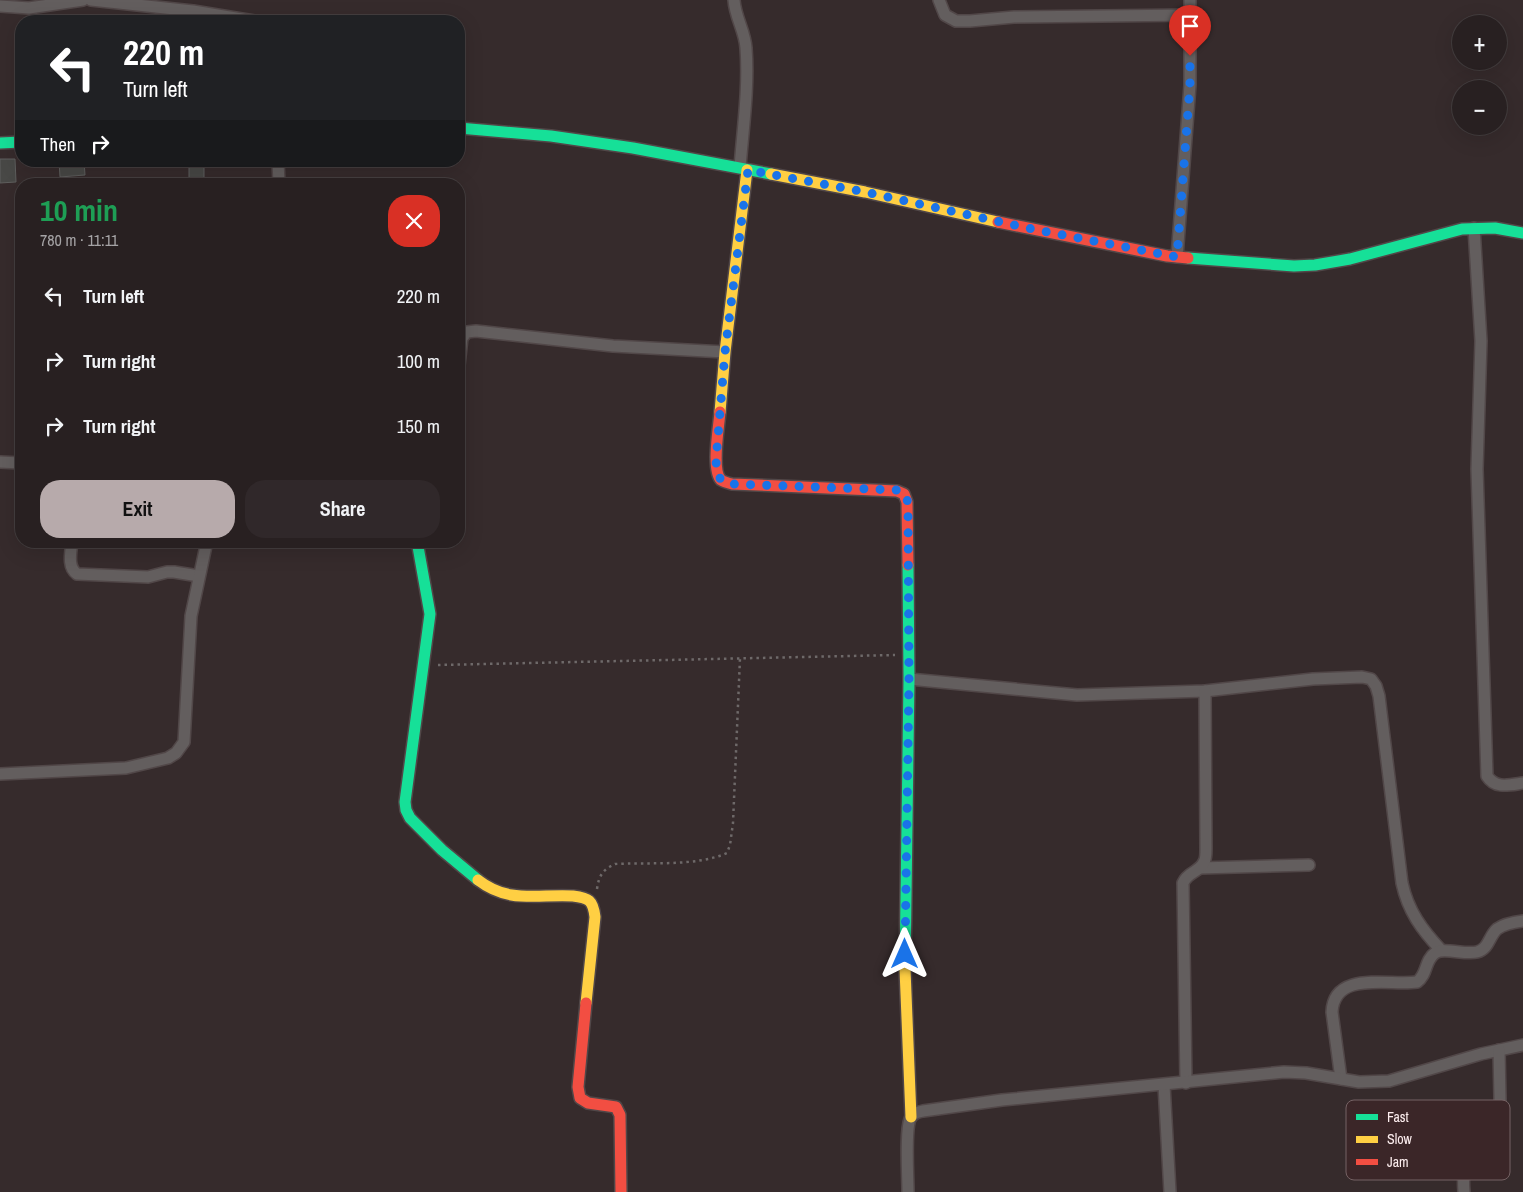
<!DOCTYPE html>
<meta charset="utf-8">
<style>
:root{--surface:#282021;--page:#30282a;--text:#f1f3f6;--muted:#a5a3a5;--line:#443e3f;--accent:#b7aaab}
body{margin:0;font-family:"Archivo Narrow",sans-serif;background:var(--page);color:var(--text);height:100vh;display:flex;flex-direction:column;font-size:19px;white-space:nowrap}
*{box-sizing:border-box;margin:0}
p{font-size:16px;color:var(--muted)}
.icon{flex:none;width:28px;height:28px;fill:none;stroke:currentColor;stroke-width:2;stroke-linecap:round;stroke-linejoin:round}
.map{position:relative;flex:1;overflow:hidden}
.sheet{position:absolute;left:15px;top:178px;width:450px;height:370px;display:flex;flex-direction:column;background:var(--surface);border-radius:20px;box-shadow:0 5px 20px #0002,0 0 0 1px var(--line)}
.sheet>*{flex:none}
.banner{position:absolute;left:15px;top:15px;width:450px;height:152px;border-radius:20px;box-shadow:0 5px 20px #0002,0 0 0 1px var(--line);background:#202124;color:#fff;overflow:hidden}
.buttons{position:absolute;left:1452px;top:15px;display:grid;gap:10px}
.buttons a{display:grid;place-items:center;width:55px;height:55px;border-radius:50%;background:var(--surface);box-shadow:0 5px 20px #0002,0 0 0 1px var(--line);font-size:25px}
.pin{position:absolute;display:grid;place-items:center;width:42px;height:42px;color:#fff;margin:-51px -21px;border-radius:50% 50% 50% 0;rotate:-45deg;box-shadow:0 0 5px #0007}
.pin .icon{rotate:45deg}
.me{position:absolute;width:55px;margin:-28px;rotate:0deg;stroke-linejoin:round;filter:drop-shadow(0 0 4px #0008)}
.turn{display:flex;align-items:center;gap:18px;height:105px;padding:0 25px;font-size:22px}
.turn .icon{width:65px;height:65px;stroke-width:2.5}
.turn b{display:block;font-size:35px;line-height:42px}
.then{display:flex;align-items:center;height:48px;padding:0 25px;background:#0003;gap:10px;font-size:19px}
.round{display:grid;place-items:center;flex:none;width:52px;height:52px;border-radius:20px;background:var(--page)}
.head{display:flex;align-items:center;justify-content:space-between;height:85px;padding:0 25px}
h1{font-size:30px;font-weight:800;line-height:38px;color:#1e9e55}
.cta{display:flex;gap:10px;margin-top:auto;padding:10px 25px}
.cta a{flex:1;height:58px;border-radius:20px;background:var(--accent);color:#111;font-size:20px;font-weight:800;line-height:58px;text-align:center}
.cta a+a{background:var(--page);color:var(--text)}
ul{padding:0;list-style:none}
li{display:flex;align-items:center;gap:15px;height:65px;padding:0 25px}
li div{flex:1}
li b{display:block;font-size:19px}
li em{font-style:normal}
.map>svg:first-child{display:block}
</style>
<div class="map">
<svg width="1523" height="1192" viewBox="0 0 1523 1192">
<rect width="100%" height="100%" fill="#362b2c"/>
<!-- building -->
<g fill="#484846" stroke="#5f5f5e">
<path d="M0,159H15L16,182L0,183Z"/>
<path d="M59,161H84L85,175L60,177Z"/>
<path d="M189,161H204V181L189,180Z"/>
</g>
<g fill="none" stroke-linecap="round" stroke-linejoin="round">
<!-- street casing -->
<g stroke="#514748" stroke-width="14">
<g id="street">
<path d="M91,0L193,11L254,21"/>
<path d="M734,0C735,17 745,31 746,48C749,87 743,128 740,167"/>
<path d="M939,0L945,15L956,21H970L1014,17L1190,15"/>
<path d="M0,6L29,8L83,0"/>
<path d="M278,161L279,184"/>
<path d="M1474,228L1481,341L1477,469L1487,776C1495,789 1509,785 1523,783"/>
<path d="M1177,257L1190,85V0"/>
<path d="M459,365L462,338L467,332L476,331L613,346L725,352"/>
<path d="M0,462L21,463"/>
<path d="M72,541C71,552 67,567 77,574L148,577L167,572H174L199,576"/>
<path d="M909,679L1077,695L1205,691L1313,679L1362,677L1371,679L1376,686L1379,696L1402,883C1408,911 1422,930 1441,950"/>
<path d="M0,774L126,768L168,758L176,753L184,742L191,616L207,541"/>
<path d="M1200,868L1309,865"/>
<path d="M1341,1079L1332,1012C1334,970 1389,986 1417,982C1428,974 1424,961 1435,953C1443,947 1465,955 1477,952C1489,949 1489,936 1497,929C1504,924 1515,922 1523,921"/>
<path d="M1186,1083L1183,883C1188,871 1199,873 1204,862C1206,859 1206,853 1206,849L1205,691"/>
<path d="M1164,1085L1170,1192"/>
<path d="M908,1192C908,1176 905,1132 910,1119C913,1113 918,1112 923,1111L1002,1100L1284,1072L1306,1073L1359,1082L1389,1081L1481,1054L1523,1045"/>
<path d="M1464,1192C1461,1157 1471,1168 1497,1155L1501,1148L1499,1050"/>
</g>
</g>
<!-- fast casing -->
<g stroke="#514748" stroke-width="14">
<g id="fast">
<path d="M459,128L551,136L633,148L771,174"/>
<path d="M0,143L21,142"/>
<path d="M1188,258L1294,266L1315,265L1350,259L1462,229L1495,228L1523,233"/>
<path d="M417,541L430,614L405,802L406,810L410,818L442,850L478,880"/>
<path d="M905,969L909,679L908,565"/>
</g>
</g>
<!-- slow casing -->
<g stroke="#514748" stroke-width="14">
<g id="slow">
<path d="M771,174L865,192L998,222"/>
<path d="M720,412L725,352L747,170"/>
<path d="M478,880C509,904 537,894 573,896C589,898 593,900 595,917L586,1003"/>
<path d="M905,969L911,1117"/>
</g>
</g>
<!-- jam casing -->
<g stroke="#514748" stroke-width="14">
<g id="jam">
<path d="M998,222L1167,256L1188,258"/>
<path d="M720,412C719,426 711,470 721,480C724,482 728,483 732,484L897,491L904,494L907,502L908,565"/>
<path d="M586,1003L578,1087L580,1098L588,1103L616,1107L620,1115L621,1192"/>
</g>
</g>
<!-- path -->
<g stroke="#6e6969" stroke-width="2.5" stroke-dasharray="2.5 4" stroke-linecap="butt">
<path d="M438,665L895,655"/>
<path d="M597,889C599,876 602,870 615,864C649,862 695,867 727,853L730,845L733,823L740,658"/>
</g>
<!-- street -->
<use href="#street" stroke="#635e5e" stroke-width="11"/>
<!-- fast -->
<use href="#fast" stroke="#16e098" stroke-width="11"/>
<!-- slow -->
<use href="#slow" stroke="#ffcf43" stroke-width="11"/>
<!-- jam -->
<use href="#jam" stroke="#f24e42" stroke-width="11"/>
</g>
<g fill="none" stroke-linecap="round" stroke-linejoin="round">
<!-- route -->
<path stroke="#1a73e8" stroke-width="9" stroke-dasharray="0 16.2" d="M905,954L909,679L908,502L904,494L897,490L732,484L722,481L717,474L716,461L725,352L748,170L865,192L1032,229L1177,257L1190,85V56"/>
</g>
<!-- legend -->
<rect x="1346" y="1100" width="164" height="80" rx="8" fill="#3b2628" stroke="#756264" stroke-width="1"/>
<rect x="1356" y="1114" width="22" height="6" fill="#16e098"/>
<rect x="1356" y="1136" width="22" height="7" fill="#ffcf43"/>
<rect x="1356" y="1159" width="22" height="6" fill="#f24e42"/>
<g font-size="14" fill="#fdeeef">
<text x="1387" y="1122">Fast</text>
<text x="1387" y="1144">Slow</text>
<text x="1387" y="1167">Jam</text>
</g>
</svg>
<div class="buttons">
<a>+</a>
<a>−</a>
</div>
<div class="pin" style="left:1190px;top:56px;background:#d93025"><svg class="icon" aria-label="arrive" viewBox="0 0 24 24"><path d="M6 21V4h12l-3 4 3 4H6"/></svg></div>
<svg class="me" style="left:905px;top:954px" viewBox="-20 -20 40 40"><path d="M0-17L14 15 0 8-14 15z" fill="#1a73e8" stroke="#fff" stroke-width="4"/></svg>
<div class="banner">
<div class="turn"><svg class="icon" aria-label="left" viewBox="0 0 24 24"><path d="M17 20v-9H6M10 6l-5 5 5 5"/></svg><div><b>220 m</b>Turn left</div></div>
<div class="then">Then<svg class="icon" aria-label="right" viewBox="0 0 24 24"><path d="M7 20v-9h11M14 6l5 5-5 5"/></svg></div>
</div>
<section class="sheet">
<div class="head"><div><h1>10 min</h1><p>780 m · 11:11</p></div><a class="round" style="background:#d93025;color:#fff"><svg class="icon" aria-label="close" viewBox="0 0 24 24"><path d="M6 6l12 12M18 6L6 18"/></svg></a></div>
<ul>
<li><svg class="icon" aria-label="left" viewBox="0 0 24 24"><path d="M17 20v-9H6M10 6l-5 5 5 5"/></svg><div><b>Turn left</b></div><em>220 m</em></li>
<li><svg class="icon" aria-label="right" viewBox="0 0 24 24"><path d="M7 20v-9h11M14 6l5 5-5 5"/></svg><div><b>Turn right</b></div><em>100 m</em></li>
<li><svg class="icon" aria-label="right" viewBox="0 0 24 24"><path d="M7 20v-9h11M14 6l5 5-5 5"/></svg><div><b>Turn right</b></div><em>150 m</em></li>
</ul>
<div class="cta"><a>Exit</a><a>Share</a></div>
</section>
</div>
